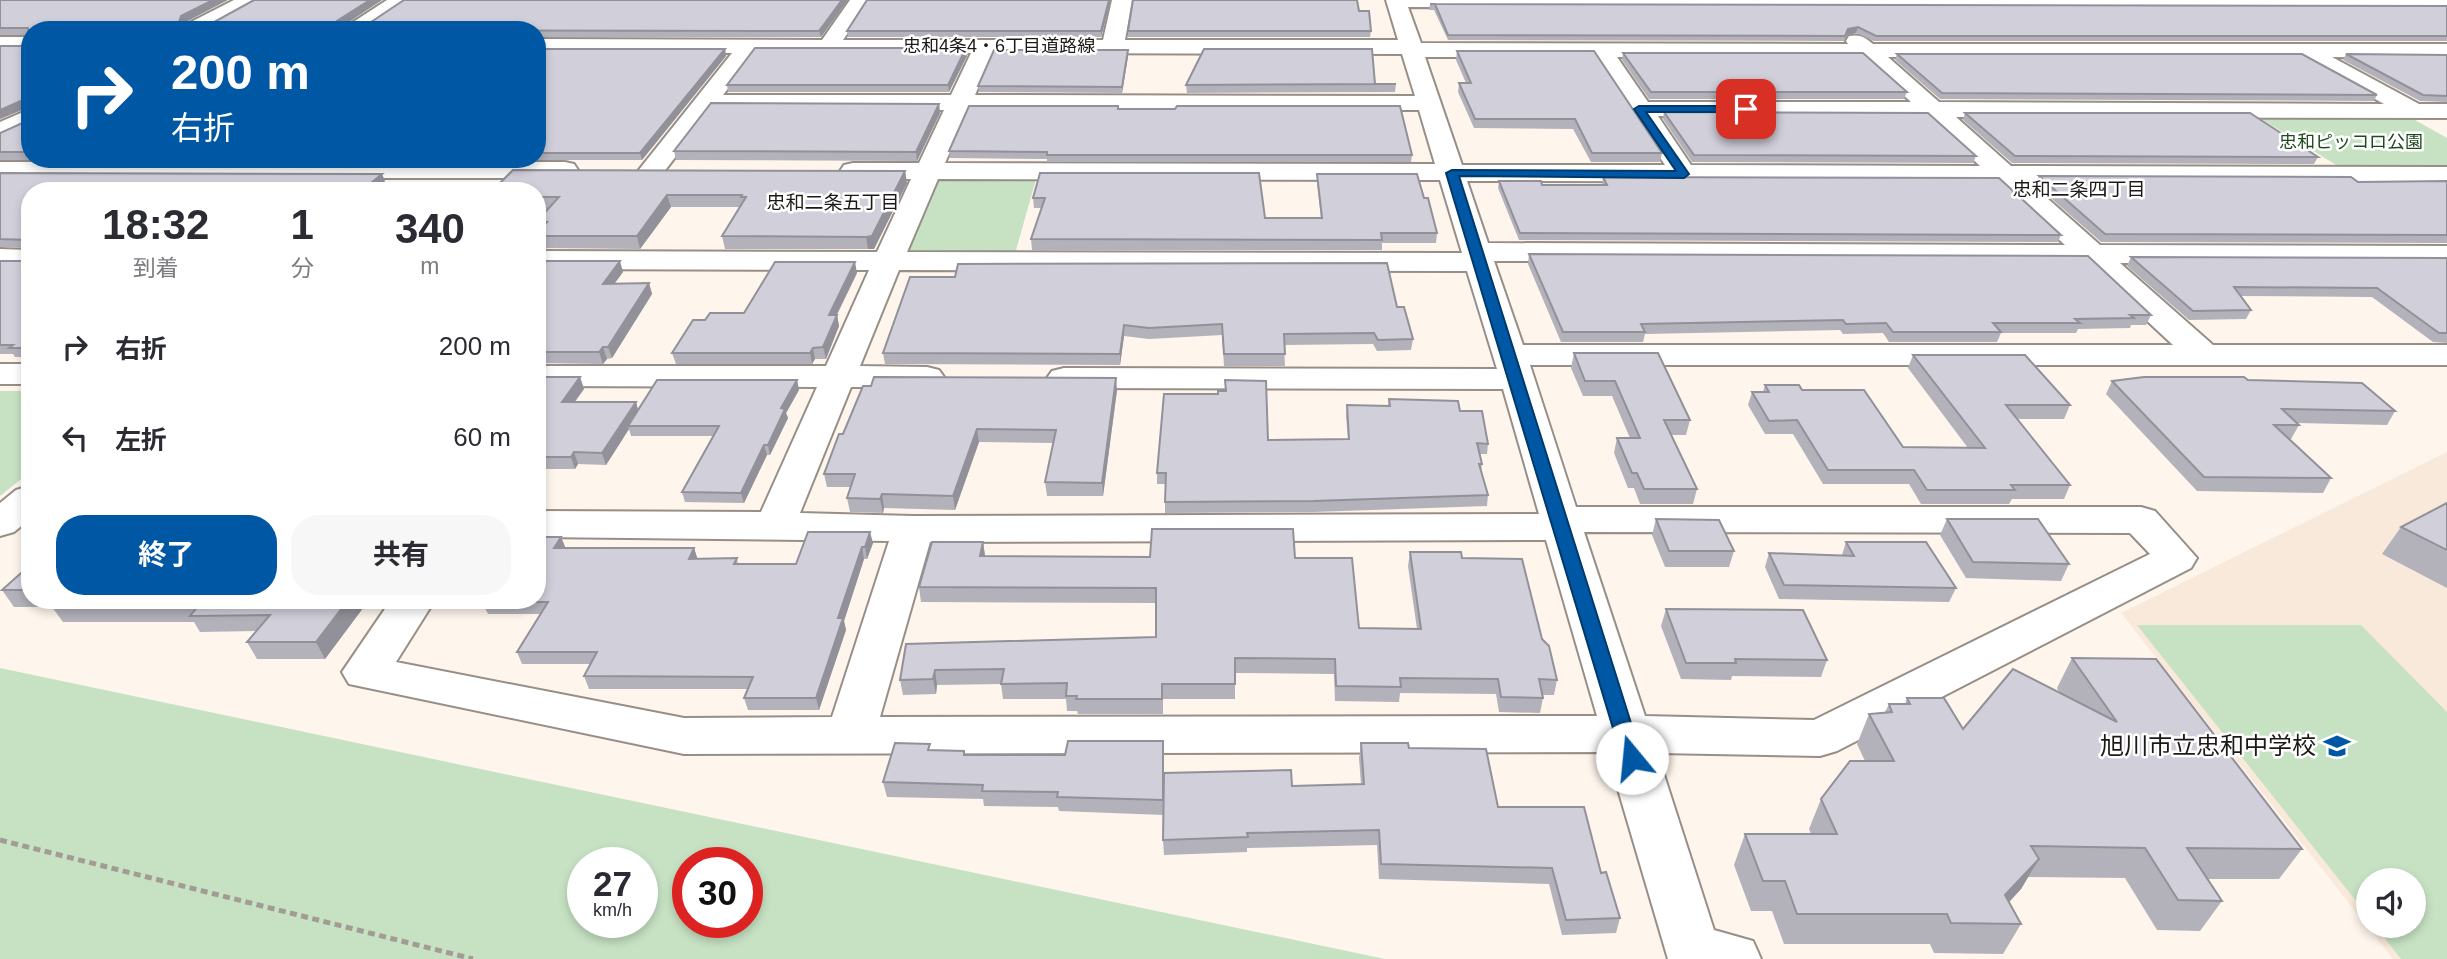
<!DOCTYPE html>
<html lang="ja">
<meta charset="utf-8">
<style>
:root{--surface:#fff;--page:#f7f7f7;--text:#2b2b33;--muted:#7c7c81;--accent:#0058a5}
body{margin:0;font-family:Arial,"Noto Sans JP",sans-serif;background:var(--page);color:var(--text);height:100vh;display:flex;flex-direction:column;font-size:26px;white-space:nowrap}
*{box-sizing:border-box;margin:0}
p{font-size:23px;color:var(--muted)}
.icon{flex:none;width:38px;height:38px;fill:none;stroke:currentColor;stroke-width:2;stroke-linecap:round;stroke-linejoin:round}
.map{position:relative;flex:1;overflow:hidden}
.side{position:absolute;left:21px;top:182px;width:525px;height:427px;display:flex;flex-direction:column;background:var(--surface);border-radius:28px;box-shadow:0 4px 10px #0003}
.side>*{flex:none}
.top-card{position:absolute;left:21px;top:21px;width:525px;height:147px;border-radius:28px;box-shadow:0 4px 10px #0003;background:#0058a5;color:#fff;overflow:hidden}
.tools{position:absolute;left:2356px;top:868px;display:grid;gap:14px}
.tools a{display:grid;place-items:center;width:70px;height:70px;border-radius:50%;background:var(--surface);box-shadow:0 4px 10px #0003;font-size:35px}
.speed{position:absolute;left:567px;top:847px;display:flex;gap:14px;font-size:35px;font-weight:700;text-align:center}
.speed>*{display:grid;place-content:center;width:91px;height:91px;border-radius:50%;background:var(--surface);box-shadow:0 4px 10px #0003;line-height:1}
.speed small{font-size:18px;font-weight:400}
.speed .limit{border:10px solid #d22;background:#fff;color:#111}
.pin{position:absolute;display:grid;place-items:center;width:60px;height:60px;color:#fff;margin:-30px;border-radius:14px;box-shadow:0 4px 10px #0006}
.me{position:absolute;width:77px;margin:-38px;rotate:343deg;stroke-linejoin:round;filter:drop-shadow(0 0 5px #0008)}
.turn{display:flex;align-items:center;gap:24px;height:147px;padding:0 35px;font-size:32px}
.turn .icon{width:91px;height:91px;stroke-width:2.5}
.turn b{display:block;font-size:49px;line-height:60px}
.eta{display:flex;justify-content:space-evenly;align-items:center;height:119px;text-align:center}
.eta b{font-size:42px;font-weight:700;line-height:49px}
.action{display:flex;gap:14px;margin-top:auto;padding:14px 35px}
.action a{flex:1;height:80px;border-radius:28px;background:var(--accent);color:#fff;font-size:28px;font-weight:700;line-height:80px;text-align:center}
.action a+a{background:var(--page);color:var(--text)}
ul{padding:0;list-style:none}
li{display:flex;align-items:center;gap:21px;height:91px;padding:0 35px}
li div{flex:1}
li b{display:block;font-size:26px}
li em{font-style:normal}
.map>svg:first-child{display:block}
</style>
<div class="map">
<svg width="2447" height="959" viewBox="0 0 2447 959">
<rect width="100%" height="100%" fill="#fef5ec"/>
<!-- built -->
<path fill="#f8e9da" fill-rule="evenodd" d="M2447,452V959H2393L2121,613ZM2368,880H2413V926H2368Z"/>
<!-- green -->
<g fill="#c6e2c3" fill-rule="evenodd">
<path d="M2255,115H2406L2447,138V169L2341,168Z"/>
<path d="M928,171L1038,172L1013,261H888Z"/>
<path d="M0,391H30V472L0,496Z"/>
<path d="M2137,625H2361L2447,712V959H2401L2375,926H2413V880H2368V916Z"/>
<path d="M0,668L1385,959H0ZM583,863H642V922H583ZM688,863H747V922H688Z"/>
</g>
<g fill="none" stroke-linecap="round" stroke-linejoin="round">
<!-- minor casing -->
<g stroke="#978f87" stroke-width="4">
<g id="minor">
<path d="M234,0H259L256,4L209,30H183L185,25Z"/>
<path d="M387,0H411L366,30H341Z"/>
<path d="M850,0H870L843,40H1103L1112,0H1132L1125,40H1398L1386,0H2447V9L1408,7L1421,43L1848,44L1846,41L1849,36C1860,34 1865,37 1873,44H2447V58L2332,57L2419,104H2447V118L1956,117L2011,166L2447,167V183L2029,182L2100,245L2447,246V264L2120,263L2213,345H2447V365H1530L1576,507H2141L2155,511L2197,558L2191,568L1837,751L1820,756L1657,753L1714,930L1753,941L1761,959H1668L1607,752L684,754L349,684L342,672L391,600H435L396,662L684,718L832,717L889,541L537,537V511L761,512L817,387L537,386V366H826L869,270L537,269V251L877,252L911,179H853L844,177L840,171L844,165L853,163H919L944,110L712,109L660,177L651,179L642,177L638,171L732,53H537V39L822,40ZM755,53H971L951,95H723ZM993,53L1402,54L1415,96L975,95ZM1425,57H1594L1665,165H1462ZM1617,57H1862L1911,102H1648ZM1888,57H2300L2384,104L1939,102ZM968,110H1419L1435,164L945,163ZM1658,116L1927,117L1980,166L1691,165ZM938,179L1440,180L1462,253L907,252ZM1467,181L1997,182L2065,245L1488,243ZM1494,261L2085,263L2173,345H1523ZM899,270L1467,271L1497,369L1064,368L1052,371L1047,378L1052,385L1064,388L1503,389L1539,514L913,516L800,513L851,387H927L939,384L944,377L939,370L927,367L860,366ZM1584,532L2130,533L2150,554L1814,720L1645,716ZM1546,540L1597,716L880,717L930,542Z"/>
<rect x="0" y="37" width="30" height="14"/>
<path d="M30,109V126L0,140V122Z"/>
<path d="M0,162H565L574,164L578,170L574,176L565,178H0Z"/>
<path d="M0,249L30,250V268L0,267Z"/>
<rect x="0" y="364" width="30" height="20"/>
<path d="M30,486V519L14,532L0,536V503L16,490Z"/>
</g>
</g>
<!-- path -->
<path stroke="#a29c95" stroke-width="5" stroke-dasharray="7 4.5" stroke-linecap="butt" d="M0,840L473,959"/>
<!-- minor -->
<use href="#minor" fill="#fff" fill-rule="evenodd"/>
</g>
<!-- wall -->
<g fill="#b3b2bb">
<path d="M0,0L184,23L183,25L207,26L254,0H382L344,25L365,26L404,0H848L821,37H537V30H30V159H537V49H725L726,56L642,160H0V133L27,121L28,107L0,119L28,46V35H0Z"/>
<path d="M1111,0L1101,37H848L847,31Z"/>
<path d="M1430,4L2447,6V41H1874L1856,33L1847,35L1844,41L1448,40L1434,10H1429Z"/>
<path d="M1359,11L1371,31L1370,37H1128V31Z"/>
<path d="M1457,51L1662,153L1660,162H1591L1573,129L1474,128L1458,92L1459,83H1466L1456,60Z"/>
<path d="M1623,53L1907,92L1904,99H1649L1622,60Z"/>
<path d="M1897,54L2377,95L2374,101L1940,99L1895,60Z"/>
<path d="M2346,54L2447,55V102L2420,101L2343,60Z"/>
<path d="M967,56L949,92H728L727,85Z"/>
<path d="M1128,56L1122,93L979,92L978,86Z"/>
<path d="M1396,84L1395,92L1187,93L1186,85Z"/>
<path d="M939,104L940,113L917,161L676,160L674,151Z"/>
<path d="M1118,109L1412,155L1411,162H1047V159L950,158L949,151Z"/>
<path d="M1664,112L1976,156L1973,163L1692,162L1663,119Z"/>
<path d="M1965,113L2318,157L2314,164L2012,163L1963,120Z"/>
<path d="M905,171L907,183L874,249H725L722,236L740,207H671L640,249L539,248L537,242V233L539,231L537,221L548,209H537V191Z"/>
<path d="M0,173L385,181L374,191H30V357H15L13,354H0V261H27V248L0,247Z"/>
<path d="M1040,173L1265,218H1321L1317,183V174L1424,198L1437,233L1436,243H1382V250H1032L1031,239L1042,208H1034L1033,198Z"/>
<path d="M2039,176L2358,182L2447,181V243L2101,242L2036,185Z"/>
<path d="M1603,177L2061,235L2058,242L1519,240L1498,188L1499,181L1542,185H1602Z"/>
<path d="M1529,254L2151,315L2146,325H2131L2130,328L2078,329L2076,333H2001L1997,342H1889L1883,333L1843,334L1840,330L1645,334L1643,342H1561L1528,264Z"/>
<path d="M2131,257L2447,258V343L2433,342L2372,297L2241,296L2251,310L2246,319L2189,320L2127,266Z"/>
<path d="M537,261L623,272L614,284L649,283L652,294L612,358L607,359L603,364L537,363Z"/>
<path d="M857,273L837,315L839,326L826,359H815L812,364H676L672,353L705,320L744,313Z"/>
<path d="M910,277L1397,307L1413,339L1411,350L1377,351L1373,344L1284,345L1285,366H1224L1222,335L1149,339L1124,336L1120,365L885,364L883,353Z"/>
<path d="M1574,353L1690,420L1686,435H1671L1697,489L1693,504H1640L1634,488H1628L1614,453L1617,438H1630L1612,396H1583L1571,368Z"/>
<path d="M1913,355L2070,405L2064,419H2017L2070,485L2064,499H2012L2009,504H1921L1909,484H1823L1793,434H1765L1748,405L1752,392H1763L1765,385L1802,390L1903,447L1968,448L1908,368Z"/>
<path d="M537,377H580L584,389L575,402H636L638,410L797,380L799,390L786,413L788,418L770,455H767L744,503L685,502L682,492L713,436H631L629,429L606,465L578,464L575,469H537Z"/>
<path d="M1225,380L1268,440L1348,439L1346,416L1347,405L1388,406L1389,399L1460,411L1488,444L1487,454H1480L1482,464L1481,472L1488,495L1487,506L1314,512L1165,513V484H1157V473L1218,394L1225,391Z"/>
<path d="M2248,380L2395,411L2387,425L2297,423L2299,425L2291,439H2289L2331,478L2323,493L2197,491L2106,394L2112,381Z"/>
<path d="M1117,390L1103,496H1047L1045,482L1054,443L979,442L955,510L884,508L883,513L850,512L847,498L851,487H827L824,474L843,434Z"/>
<path d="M2447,503V588L2382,554L2401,527Z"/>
<path d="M1656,519L1734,551L1729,567H1665L1652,535Z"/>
<path d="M1947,519L2069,564L2061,581L1966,578L1940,535Z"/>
<path d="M561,537L565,548H694L697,559L737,558L738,564H796L873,543L867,559H864L844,621L846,630L819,710H748L744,698L748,689H589L584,676L591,664H522L517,652L540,614H488L482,602Z"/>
<path d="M983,542L985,556L1295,558L1359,628L1417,629L1408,566L1410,552L1462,558L1542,639L1557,680L1554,695H1542L1543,698L1540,713L1499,712L1496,694L1400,693L1399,702L1335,701L1334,674L1235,673V699H1163V714H1078L1077,711H1067L1066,699H1003L1001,684L937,685L936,694L903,695L900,680L906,644L1156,637V603L921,602L919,587Z"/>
<path d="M1846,542L1956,588L1949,602L1779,599L1765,567L1769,553L1842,555Z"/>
<path d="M30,565V600H375H369L325,659H257L247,642L256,631L200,632L194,622H63L52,607H14L2,590Z"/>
<path d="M1666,609L1827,660L1821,677L1732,676L1731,680L1681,679L1661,626Z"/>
<path d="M2072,658L2302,849L2279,879H2208L2222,901L2200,931L2157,930L2125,878L2028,877L2021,889L2009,902L2021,924L2003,954L1934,953L1930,944H1784L1772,911H1751L1734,865L1745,834H1811L1809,829L1821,799L1865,761L1857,744L1869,714L1885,712L1889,704H1905L1907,698L1963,729L2059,692L2057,688Z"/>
<path d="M1163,741L1164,815L1059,811L1058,807L984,806L983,799L887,797L883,782L931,751H964L965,755H1065Z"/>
<path d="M1361,743L1409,748L1601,873L1620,918L1616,933L1562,935L1549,884L1379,879L1377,845L1247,848V852L1164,855L1163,840L1292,786L1361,784L1359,758Z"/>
</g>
<!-- shaded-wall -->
<g fill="#929199">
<path d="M213,0H228L184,23L181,30L178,25L181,16Z"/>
<path d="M370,0H382L340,28L336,25L337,21Z"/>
<path d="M842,0H848L821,37L819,31Z"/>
<path d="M1109,0H1111L1101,37V31Z"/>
<path d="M1858,27L1856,33L1847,35L1844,41L1848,29Z"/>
<path d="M966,48L967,56L949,92L948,85Z"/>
<path d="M725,49L726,56L642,160L640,153Z"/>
<path d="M1128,50V56L1122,93V87Z"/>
<path d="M25,99L29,107L0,119V110Z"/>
<path d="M939,104L940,113L917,161L916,152Z"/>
<path d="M905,171L907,183L874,249H868L866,237Z"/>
<path d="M382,174L385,181L374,191H361Z"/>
<path d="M667,195L671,207L640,249L637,236Z"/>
<path d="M620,261L623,272L606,295L603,284Z"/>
<path d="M855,262L857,273L831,326L829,315Z"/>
<path d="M649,283L652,294L612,358L608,347Z"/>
<path d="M837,315L839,326L826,359L823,347Z"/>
<path d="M1124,325V336L1120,365V354Z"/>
<path d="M603,347L607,359L603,364L599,352Z"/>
<path d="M813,348L815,359L812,364L810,353Z"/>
<path d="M580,377L584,389L566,413L562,402Z"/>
<path d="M1116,378L1117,390L1103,496L1102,483Z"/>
<path d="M797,380L799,390L786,413L788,418L770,455L768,445L781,408Z"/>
<path d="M636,402L639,414L628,426L629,429L606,465L602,453Z"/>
<path d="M977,429L979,442L955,510L953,496Z"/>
<path d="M764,445L767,455L744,503L741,493Z"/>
<path d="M574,452L578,464L575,469L571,457Z"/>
<path d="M882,494L884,508L883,513L880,499Z"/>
<path d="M870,532L873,543L867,559L865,547Z"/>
<path d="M561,537L566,549L554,548Z"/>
<path d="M983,542L985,556H980Z"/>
<path d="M862,547L864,559L844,621L846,630L819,710L816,698L838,618Z"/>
<path d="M694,548L698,560L689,559Z"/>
<path d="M348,600H369L325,659L316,642Z"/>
<path d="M935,670L937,685L936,694L933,679Z"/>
<path d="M2039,859L2021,889L1988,925L2005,895Z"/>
</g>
<!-- building -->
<g fill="#d0cfda" stroke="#929199" stroke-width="2">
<path d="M0,0H213L181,16L178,25L207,26L254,0H370L337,21L336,25L365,26L404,0H842L819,31L30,30V152H0V133L27,121L28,100L25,99L0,110V46H28V28H0Z"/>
<path d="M867,0H1109L1101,31H847Z"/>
<path d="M1133,0H1357L1359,11H1369L1371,31H1128Z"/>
<path d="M1430,4L2447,6V36H1876L1858,27L1848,29L1845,36L1448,35L1435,4Z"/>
<path d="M755,48H966L948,85H727Z"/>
<path d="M537,49H725L640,153H537Z"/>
<path d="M1204,49H1372L1375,84H1396L1186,85Z"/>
<path d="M994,50H1128L1122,87L978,86Z"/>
<path d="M1457,51H1594L1662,153H1592L1575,119H1475L1459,83H1471Z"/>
<path d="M1623,53H1863L1907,92H1651Z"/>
<path d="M1897,54H2302L2377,95L1942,93Z"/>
<path d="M2346,54L2447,55V96L2423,95Z"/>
<path d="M711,103L939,104L916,152L674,151Z"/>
<path d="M969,106H1118V109H1175L1177,106H1400L1412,155H1047V152L949,151Z"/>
<path d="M1664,112L1928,113L1976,156L1694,155Z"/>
<path d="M1965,113H2250L2318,157L2015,156Z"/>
<path d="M513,170L905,171L872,236L866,237L722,236L746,197H741L742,195H667L637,236H537V233L547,222H537V221L559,197H537V191H492Z"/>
<path d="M0,173L382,174L361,191H30V348H9L13,345H0V261H27V240L0,239Z"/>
<path d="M1040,173H1259L1265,218H1322L1317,174H1417L1424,198H1428L1437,233H1381L1382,240L1031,239L1045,198H1033Z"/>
<path d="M2039,176L2351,177L2358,182L2447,181V235L2105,234Z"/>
<path d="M1603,177L1999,178L2061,235L1520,233L1499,181H1541L1542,185H1607Z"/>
<path d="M1529,254L2088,256L2151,315H2130L2134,318L2075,319L2080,323H1993L2001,332H1893L1886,323L1846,324L1843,320L1641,324L1645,332H1563Z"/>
<path d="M2131,257L2447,258V333H2439L2377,288L2234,287L2251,310L2193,311Z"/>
<path d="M537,261H620L603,284L649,283L608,347H603L599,352H537Z"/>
<path d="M775,262H855L829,315H837L823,347L813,348L810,353H672L693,320H705L710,313H744Z"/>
<path d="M1387,263L1397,307H1404L1413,339L1378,340L1374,333L1284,334L1285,354H1224L1222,324L1149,328L1124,325L1120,354L883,353L910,277H955L958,264Z"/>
<path d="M1574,353H1658L1690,420H1664L1697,489H1644L1637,473H1632L1617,438H1640L1615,381H1585Z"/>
<path d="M1913,355H2025L2070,405H2006L2070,485H2011L2015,490H1927L1914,470H1828L1797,420L1769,421L1752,392H1769L1765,385H1799L1802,390H1864L1903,447L1985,448Z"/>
<path d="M537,377H580L562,402H636L602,453L574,452L571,457H537Z"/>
<path d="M874,377L1116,378L1102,483L1045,482L1056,430L977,429L953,496L882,494L880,499L847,498L855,474H824L839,434H843L863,386H871Z"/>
<path d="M2144,377H2244L2248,380L2362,383L2395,411L2282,409L2299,425H2274L2331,478L2204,477L2112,381Z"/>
<path d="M657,380H797L781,408L785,409L768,445H764L741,493L682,492L719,426H628Z"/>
<path d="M1225,380L1266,381L1268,440L1349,439L1347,405L1390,406L1389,399L1458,401L1460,411H1482L1488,444L1477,443L1482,464H1479L1488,495L1314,501L1165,502L1166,473H1157L1164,394H1218V391H1226Z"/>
<path d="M2447,503V550L2401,527Z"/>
<path d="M1656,519L1719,520L1734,551H1669Z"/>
<path d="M1947,519H2038L2069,564L1973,562Z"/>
<path d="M1152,529H1293L1295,558H1352L1359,628L1421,629L1410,552H1461L1462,558L1522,559L1542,639L1549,646L1557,680L1539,679L1543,698L1501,697L1498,679L1400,678L1401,687L1336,686L1335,659L1235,658V684H1162V699H1076L1077,696H1066L1067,683L1001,684L1004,669L935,670L933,679L900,680L906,644L1156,637V588L919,587L932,542H983L980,556L1150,557Z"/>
<path d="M808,532H870L865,547H862L838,618H843L816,698H744L753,677L584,676L597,652H517L548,602H482L483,600H537V537H561L554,548H694L689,559L737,558L734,564H796Z"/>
<path d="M1846,542H1926L1956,588L1784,585L1769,553L1854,556Z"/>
<path d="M30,565V590H2Z"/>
<path d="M56,600H348L316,642H247L270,615L190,616L198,606L51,605Z"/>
<path d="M1666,609L1803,610L1827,660L1735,659L1736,663H1686Z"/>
<path d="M2072,658L2156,659L2302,849L2187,848L2222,901L2178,900L2145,848L2031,846L2039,859L2005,895L2021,924L1951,923L1947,914H1797L1785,881H1763L1745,834H1837L1821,799L1850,761H1894L1869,714L1892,712L1889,704H1910L1907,698H1944L1963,729L2013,669L2117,722Z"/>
<path d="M1068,741H1163V800L1057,797L1058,792L982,791L983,785L883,782L895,743L930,744L928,750L964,751V755H1065Z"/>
<path d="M1361,743H1408L1409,748L1486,749L1498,807H1584L1601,873L1606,872L1620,918L1566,920L1552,868L1381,864L1379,830L1247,833L1248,837L1163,840L1164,773L1291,770L1292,786L1364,784Z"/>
</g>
<!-- route -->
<path fill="#0058a5" stroke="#00396b" stroke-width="2" d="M1639,106H1746L1751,109L1746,112H1646L1689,174L1684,178L1459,176L1642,758L1639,763L1632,766L1625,763L1622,758L1446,173L1452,170L1676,171L1634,109Z"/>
<!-- icons -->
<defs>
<g id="school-bare" transform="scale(2.1)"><path d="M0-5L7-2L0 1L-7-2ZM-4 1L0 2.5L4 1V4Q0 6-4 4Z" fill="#0058a5" stroke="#fff" stroke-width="2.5" paint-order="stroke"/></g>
</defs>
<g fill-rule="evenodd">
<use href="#school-bare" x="2337" y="746"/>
</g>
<g text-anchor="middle" stroke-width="5" stroke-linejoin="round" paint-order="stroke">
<!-- far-street labels -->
<g font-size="18" fill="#1c1916" stroke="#fff">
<text x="999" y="52">忠和4条4・6丁目道路線</text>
</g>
<!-- far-park labels -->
<g font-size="18" fill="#1f491e" stroke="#fff">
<text x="2351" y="148">忠和ピッコロ公園</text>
</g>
<!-- far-neighbourhood labels -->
<g font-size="19" fill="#1c1916" stroke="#fff">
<text x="2079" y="196">忠和二条四丁目</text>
<text x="833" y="209">忠和二条五丁目</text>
</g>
<!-- near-poi labels -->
<g font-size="24" fill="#1c1916" stroke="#fff" text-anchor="end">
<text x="2316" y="754">旭川市立忠和中学校</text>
</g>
</g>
</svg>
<div class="tools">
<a><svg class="icon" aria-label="sound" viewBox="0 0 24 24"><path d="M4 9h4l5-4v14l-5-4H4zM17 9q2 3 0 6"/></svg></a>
</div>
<div class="speed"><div>27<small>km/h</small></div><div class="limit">30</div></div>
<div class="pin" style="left:1746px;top:109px;background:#d93025"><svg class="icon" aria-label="arrive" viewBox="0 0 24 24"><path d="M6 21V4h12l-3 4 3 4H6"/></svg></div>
<svg class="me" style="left:1632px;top:758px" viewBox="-20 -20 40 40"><circle r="19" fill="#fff"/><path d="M0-13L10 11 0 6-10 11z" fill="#0058a5"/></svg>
<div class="top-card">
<div class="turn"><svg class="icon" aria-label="right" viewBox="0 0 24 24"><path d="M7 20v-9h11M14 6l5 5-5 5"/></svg><div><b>200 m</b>右折</div></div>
</div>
<section class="side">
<div class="eta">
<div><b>18:32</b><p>到着</p></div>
<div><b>1</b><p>分</p></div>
<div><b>340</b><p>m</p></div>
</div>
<ul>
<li><svg class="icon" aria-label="right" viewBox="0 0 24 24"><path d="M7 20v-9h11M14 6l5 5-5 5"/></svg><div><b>右折</b></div><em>200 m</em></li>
<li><svg class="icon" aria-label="left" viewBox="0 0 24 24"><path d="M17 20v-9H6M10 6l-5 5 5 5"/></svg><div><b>左折</b></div><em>60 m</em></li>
</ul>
<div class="action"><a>終了</a><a>共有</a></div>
</section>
</div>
